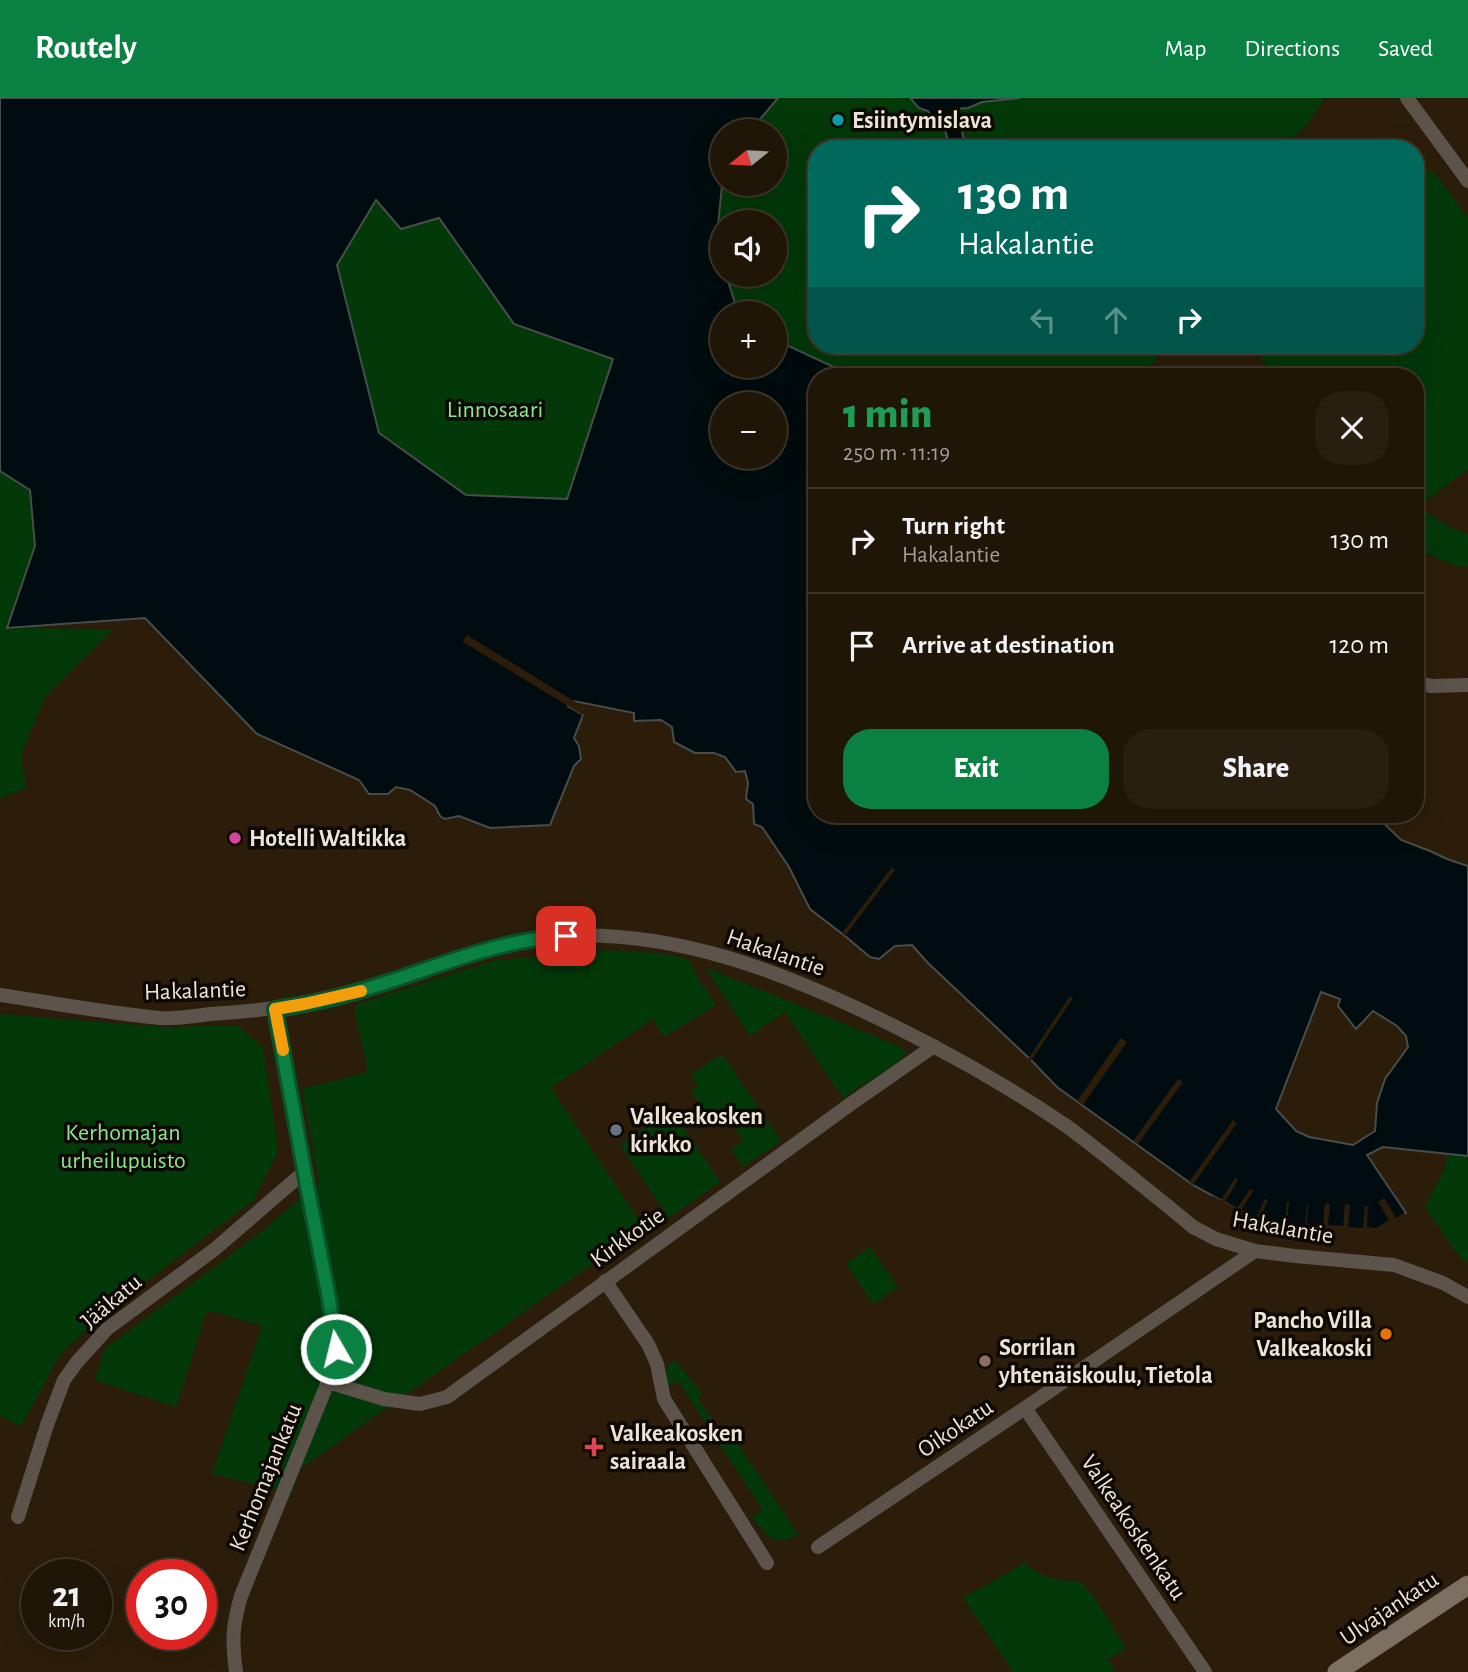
<!DOCTYPE html>
<meta charset="utf-8">
<style>
:root{--surface:#201607;--page:#281f11;--text:#f1f3f6;--muted:#a29f9b;--line:#3d3528;--accent:#0b8043}
body{margin:0;font-family:"Alegreya Sans",sans-serif;background:var(--page);color:var(--text);height:100vh;display:flex;flex-direction:column;font-size:26px;white-space:nowrap}
*{box-sizing:border-box;margin:0}
p{font-size:23px;color:var(--muted)}
.icon{flex:none;width:38px;height:38px;fill:none;stroke:currentColor;stroke-width:2;stroke-linecap:round;stroke-linejoin:round}
.map{position:relative;flex:1;overflow:hidden}
.details{position:absolute;left:808px;top:270px;width:616px;height:455px;display:flex;flex-direction:column;background:var(--surface);border-radius:28px;box-shadow:0 7px 28px #0002,0 0 0 2px var(--line)}
.details>*{flex:none}
.banner{position:absolute;left:808px;top:42px;width:616px;height:214px;border-radius:28px;box-shadow:0 7px 28px #0002,0 0 0 2px var(--line);background:#00695c;color:#fff;overflow:hidden}
.needle{width:46px;rotate:252deg}
.controls{position:absolute;left:710px;top:21px;display:grid;gap:14px}
.controls a{display:grid;place-items:center;width:77px;height:77px;border-radius:50%;background:var(--surface);box-shadow:0 7px 28px #0002,0 0 0 2px var(--line);font-size:35px}
.speed{position:absolute;left:21px;top:1461px;display:flex;gap:14px;font-size:35px;font-weight:700;text-align:center}
.speed>*{display:grid;place-content:center;width:91px;height:91px;border-radius:50%;background:var(--surface);box-shadow:0 7px 28px #0002,0 0 0 2px var(--line);line-height:1}
.speed small{font-size:18px;font-weight:400}
.speed .limit{border:10px solid #d22;background:#fff;color:#111}
.pin{position:absolute;display:grid;place-items:center;width:60px;height:60px;color:#fff;margin:-30px;border-radius:14px;box-shadow:0 4px 10px #0006}
.me{position:absolute;width:77px;margin:-38px;rotate:352deg;stroke-linejoin:round;filter:drop-shadow(0 0 5px #0008)}
.turn{display:flex;align-items:center;gap:24px;height:147px;padding:0 35px;font-size:32px}
.turn .icon{width:91px;height:91px;stroke-width:2.5}
.turn b{display:block;font-size:49px;line-height:60px}
.lanes{display:flex;align-items:center;height:66px;padding:0 35px;background:#0003;justify-content:center;gap:35px;direction:ltr}
.lanes .off{opacity:.35}
.round{display:grid;place-items:center;flex:none;width:74px;height:74px;border-radius:28px;background:var(--page)}
.summary{display:flex;align-items:center;justify-content:space-between;height:119px;padding:0 35px}
h1{font-size:42px;font-weight:800;line-height:52px;color:#1e9e55}
.cta{display:flex;gap:14px;margin-top:auto;padding:14px 35px}
.cta a{flex:1;height:80px;border-radius:28px;background:var(--accent);color:#fff;font-size:28px;font-weight:800;line-height:80px;text-align:center}
.cta a+a{background:var(--page);color:var(--text)}
ul{padding:0;list-style:none}
li{display:flex;align-items:center;gap:21px;height:105px;padding:0 35px;border-top:2px solid var(--line)}
li div{flex:1}
li b{display:block;font-size:26px}
li em{font-style:normal}
header{display:flex;align-items:center;gap:42px;box-sizing:border-box;height:98px;padding:0 35px;background:var(--accent);color:#fff}
header strong{font-size:33px}
nav{display:flex;gap:38px;margin-inline-start:auto;font-size:24px}
.map>svg:first-child{display:block}
</style>
<header>
<strong>Routely</strong>
<nav><a>Map</a><a>Directions</a><a>Saved</a></nav>
</header>
<div class="map">
<svg width="1468" height="1574" viewBox="0 0 1468 1574">
<rect width="100%" height="100%" fill="#2b1d09"/>
<!-- green -->
<g fill="#033809">
<path d="M778,0H910L919,10L928,13L932,18L957,11L968,10L982,4L1020,0H1324L1309,24L1282,51H817V247H1165L1158,259L1143,278H853L783,246L775,239V215H745L736,208L726,177H775V124H723V169L716,148L723,77V86H775V33H750Z"/>
<path d="M1416,63L1436,77L1468,120V371L1419,408C1435,421 1449,430 1468,436V469C1449,467 1432,459 1416,449V278H1274L1252,247H1416Z"/>
<path d="M376,102L439,120L514,226L613,261L567,401L466,397L379,335L337,167Z"/>
<path d="M0,373L30,392L35,448L8,530L114,531L46,597L21,657L26,690L0,700Z"/>
<path d="M605,852L658,855L689,861L702,888H704L716,907L664,939L653,922L658,917L551,990L644,1130L298,1372L293,1396L212,1376L262,1228L207,1212L176,1309L95,1282L104,1251L262,1133L319,1085L302,991L368,974L355,915V907L496,862Z"/>
<path d="M705,869L901,949L906,954L900,963L843,1000L785,914L750,938Z"/>
<path d="M0,916L165,929L237,927L263,950L278,1053L254,1102L98,1220L60,1257L21,1328L0,1318Z"/>
<path d="M722,956L781,1043L743,1069L731,1051L743,1043L724,1013L710,1022L691,993L698,988L691,977Z"/>
<path d="M672,1012L720,1084L669,1120L620,1047Z"/>
<path d="M1448,1057L1468,1058V1166L1455,1153L1425,1109L1443,1074Z"/>
<path d="M870,1149L898,1189L873,1206L846,1166Z"/>
<path d="M676,1263L702,1296L698,1300L720,1332L726,1328L798,1436C777,1451 765,1437 752,1419L763,1412L678,1283L667,1289L666,1277L668,1266Z"/>
<path d="M1024,1465C1044,1480 1055,1483 1079,1483L1093,1497L1126,1550L1108,1561L1115,1574H1013L963,1500Z"/>
</g>
<!-- water -->
<g fill="#000c0f" stroke="#474d4b" stroke-width="2" fill-rule="evenodd">
<path d="M0,0H778L750,33H723V77L716,148L723,169V177H726L736,208L745,215H723V268H775V239L784,246L853,278H817V716H1374L1401,742L1430,753L1447,761L1468,768V1058L1383,1049L1367,1057L1406,1115L1389,1127L1375,1132L1264,1126L1193,1087L1057,989L1032,963L928,865L912,847L895,848L879,861L870,859L845,838L810,811L789,769L762,729L754,726L753,706L746,701L748,685L745,673L736,674L725,659L714,655H695L674,644L672,629L661,622L634,623V615L574,603L568,608L583,617L574,640L579,648L581,661L574,668L550,727L490,730L459,718L445,721L440,718L435,708L410,692L396,689L388,696H369L359,682L257,636L145,520L7,530L35,448L30,392L0,373ZM376,102L401,131L439,120L514,226L613,261L567,401L466,397L379,335L337,167ZM723,306H775V359H723ZM1321,894L1340,901L1338,908L1356,931L1373,913L1397,928L1406,938L1408,949L1385,981L1377,1005L1375,1033L1353,1047L1309,1039L1296,1033L1276,1011Z"/>
<path d="M910,0H1020L982,4L968,10L957,11L966,51H950L941,16L932,18L928,13L919,10Z"/>
</g>
<!-- pier -->
<g fill="#2b1d09">
<path d="M467,537L582,608L574,607L583,613V617L463,544Z"/>
<path d="M892,769L895,772L845,838L842,835Z"/>
<path d="M1070,898L1073,900L1031,963L1028,961Z"/>
<path d="M1121,940L1127,944L1083,1007L1077,1003Z"/>
<path d="M1178,981L1183,984L1138,1046L1133,1043Z"/>
<path d="M1233,1022L1237,1025L1193,1087L1189,1084Z"/>
<path d="M1235,1080L1238,1082L1225,1104L1237,1110L1250,1091L1253,1093L1241,1113L1255,1121L1265,1101L1268,1102L1259,1123L1285,1125L1287,1104H1289L1287,1126L1305,1127L1307,1106L1308,1105L1307,1126L1323,1127L1325,1105L1330,1106L1328,1127L1343,1128L1345,1106L1350,1107L1348,1129L1363,1130L1365,1108L1368,1109L1367,1129L1376,1130L1389,1122L1378,1104L1384,1100L1396,1120L1404,1115L1406,1118L1393,1129L1375,1136L1260,1128L1212,1101L1213,1098L1221,1102Z"/>
</g>
<g fill="none" stroke-linecap="round" stroke-linejoin="round">
<!-- minor -->
<g stroke="#5c534b" stroke-width="14">
<path d="M1407,0L1468,83"/>
<path d="M1416,585L1432,588L1468,587"/>
<path d="M0,897C53,905 106,915 160,920C176,921 194,918 211,916C261,913 309,907 357,894C421,876 482,845 549,839C671,828 787,875 894,928C952,957 1008,988 1062,1025C1076,1034 1089,1046 1103,1056C1133,1080 1163,1104 1193,1129L1216,1141L1255,1153L1295,1158L1394,1167L1443,1185L1468,1199"/>
<path d="M605,1183L648,1246L657,1266L664,1301L767,1465"/>
<path d="M328,1284L384,1301L420,1306L447,1299L852,1005L934,948"/>
<path d="M1025,1310L1205,1574"/>
<path d="M18,1419L47,1327L64,1282L77,1264L107,1231L215,1151L304,1074"/>
<path d="M818,1449L1025,1310L1255,1153"/>
<path d="M236,1574C232,1543 232,1529 241,1498L328,1284L336,1251L329,1200L308,1093L275,911"/>
</g>
<!-- secondary -->
<path stroke="#7e6f63" stroke-width="19" d="M1337,1574L1468,1487"/>
</g>
<g fill="none" stroke-linecap="round" stroke-linejoin="round">
<!-- route casing -->
<g stroke="#07532c" stroke-width="18">
<path id="route" d="M336,1251L329,1200L308,1093L275,911C304,907 332,901 359,893C429,873 493,842 566,838"/>
</g>
<!-- route -->
<use href="#route" stroke="#0b8043" stroke-width="12"/>
<!-- slow -->
<path stroke="#f59e0b" stroke-width="12" d="M283,952L275,911L304,906L361,893"/>
</g>
<!-- markers -->
<circle fill="#0f9aa8" stroke="#0e0803" stroke-width="2.5" cx="838" cy="22" r="7"/>
<circle fill="#d1479c" stroke="#0e0803" stroke-width="2.5" cx="235" cy="740" r="7"/>
<circle fill="#6b7280" stroke="#0e0803" stroke-width="2.5" cx="616" cy="1032" r="7"/>
<circle fill="#e8710a" stroke="#0e0803" stroke-width="2.5" cx="1386" cy="1236" r="7"/>
<circle fill="#8d6e63" stroke="#0e0803" stroke-width="2.5" cx="985" cy="1263" r="7"/>
<path fill="#e0444e" stroke="#0e0803" stroke-width="2.5" d="M590.5 1338.5h7v7h7v7h-7v7h-7v-7h-7v-7h7z"/>
<g text-anchor="middle" stroke-width="7" stroke-linejoin="round" paint-order="stroke">
<!-- poi labels -->
<g font-size="24" font-weight="bold" fill="#ede4d8" stroke="#0e0803" text-anchor="start">
<text x="852" y="30">Esiintymislava</text>
<text x="249" y="748">Hotelli Waltikka</text>
<text x="630" y="1026">Valkeakosken<tspan x="630" dy="28">kirkko</tspan></text>
<text x="1372" y="1230" text-anchor="end">Pancho Villa<tspan x="1372" dy="28">Valkeakoski</tspan></text>
<text x="999" y="1257">Sorrilan<tspan x="999" dy="28">yhtenäiskoulu, Tietola</tspan></text>
<text x="610" y="1343">Valkeakosken<tspan x="610" dy="28">sairaala</tspan></text>
</g>
<!-- park labels -->
<g font-size="24" fill="#89e88a" stroke="#0e0803">
<text x="495" y="319">Linnosaari</text>
<text x="123" y="1042">Kerhomajan<tspan x="123" dy="28">urheilupuisto</tspan></text>
</g>
<!-- street labels -->
<g font-size="24" fill="#ede4d8" stroke="#0e0803">
<text transform="translate(776 854) rotate(19)" y="8">Hakalantie</text>
<text transform="translate(195 892) rotate(-2)" y="8">Hakalantie</text>
<text transform="translate(1283 1129) rotate(10)" y="8">Hakalantie</text>
<text transform="translate(627 1139) rotate(-36)" y="8">Kirkkotie</text>
<text transform="translate(111 1203) rotate(-40)" y="8">Jääkatu</text>
<text transform="translate(955 1330) rotate(-34)" y="8">Oikokatu</text>
<text transform="translate(265 1379) rotate(-68)" y="8">Kerhomajankatu</text>
<text transform="translate(1134 1429) rotate(56)" y="8">Valkeakoskenkatu</text>
<text transform="translate(1389 1510) rotate(-34)" y="8">Ulvajankatu</text>
</g>
</g>
</svg>
<div class="controls">
<a><svg class="needle" viewBox="-14 -14 28 28"><path d="M0-13l5 13h-10z" fill="#e53935"/><path d="M0 13l5-13h-10z" fill="#a29f9b"/></svg></a>
<a><svg class="icon" aria-label="sound" viewBox="0 0 24 24"><path d="M4 9h4l5-4v14l-5-4H4zM17 9q2 3 0 6"/></svg></a>
<a>+</a>
<a>−</a>
</div>
<div class="speed"><div>21<small>km/h</small></div><div class="limit">30</div></div>
<div class="pin" style="left:566px;top:838px;background:#d93025"><svg class="icon" aria-label="arrive" viewBox="0 0 24 24"><path d="M6 21V4h12l-3 4 3 4H6"/></svg></div>
<svg class="me" style="left:336px;top:1251px" viewBox="-20 -20 40 40"><circle r="17" fill="#0b8043" stroke="#fff" stroke-width="3"/><path d="M0-11L8 9 0 5-8 9z" fill="#fff"/></svg>
<div class="banner">
<div class="turn"><svg class="icon" aria-label="right" viewBox="0 0 24 24"><path d="M7 20v-9h11M14 6l5 5-5 5"/></svg><div><b>130 m</b>Hakalantie</div></div>
<div class="lanes"><svg class="icon off" aria-label="left" viewBox="0 0 24 24"><path d="M17 20v-9H6M10 6l-5 5 5 5"/></svg><svg class="icon off" aria-label="ahead" viewBox="0 0 24 24"><path d="M12 20V5M6 11l6-6 6 6"/></svg><svg class="icon" aria-label="right" viewBox="0 0 24 24"><path d="M7 20v-9h11M14 6l5 5-5 5"/></svg></div>
</div>
<section class="details">
<div class="summary"><div><h1>1 min</h1><p>250 m · 11:19</p></div><a class="round"><svg class="icon" aria-label="close" viewBox="0 0 24 24"><path d="M6 6l12 12M18 6L6 18"/></svg></a></div>
<ul>
<li><svg class="icon" aria-label="right" viewBox="0 0 24 24"><path d="M7 20v-9h11M14 6l5 5-5 5"/></svg><div><b>Turn right</b><p>Hakalantie</p></div><em>130 m</em></li>
<li><svg class="icon" aria-label="arrive" viewBox="0 0 24 24"><path d="M6 21V4h12l-3 4 3 4H6"/></svg><div><b>Arrive at destination</b></div><em>120 m</em></li>
</ul>
<div class="cta"><a>Exit</a><a>Share</a></div>
</section>
</div>
